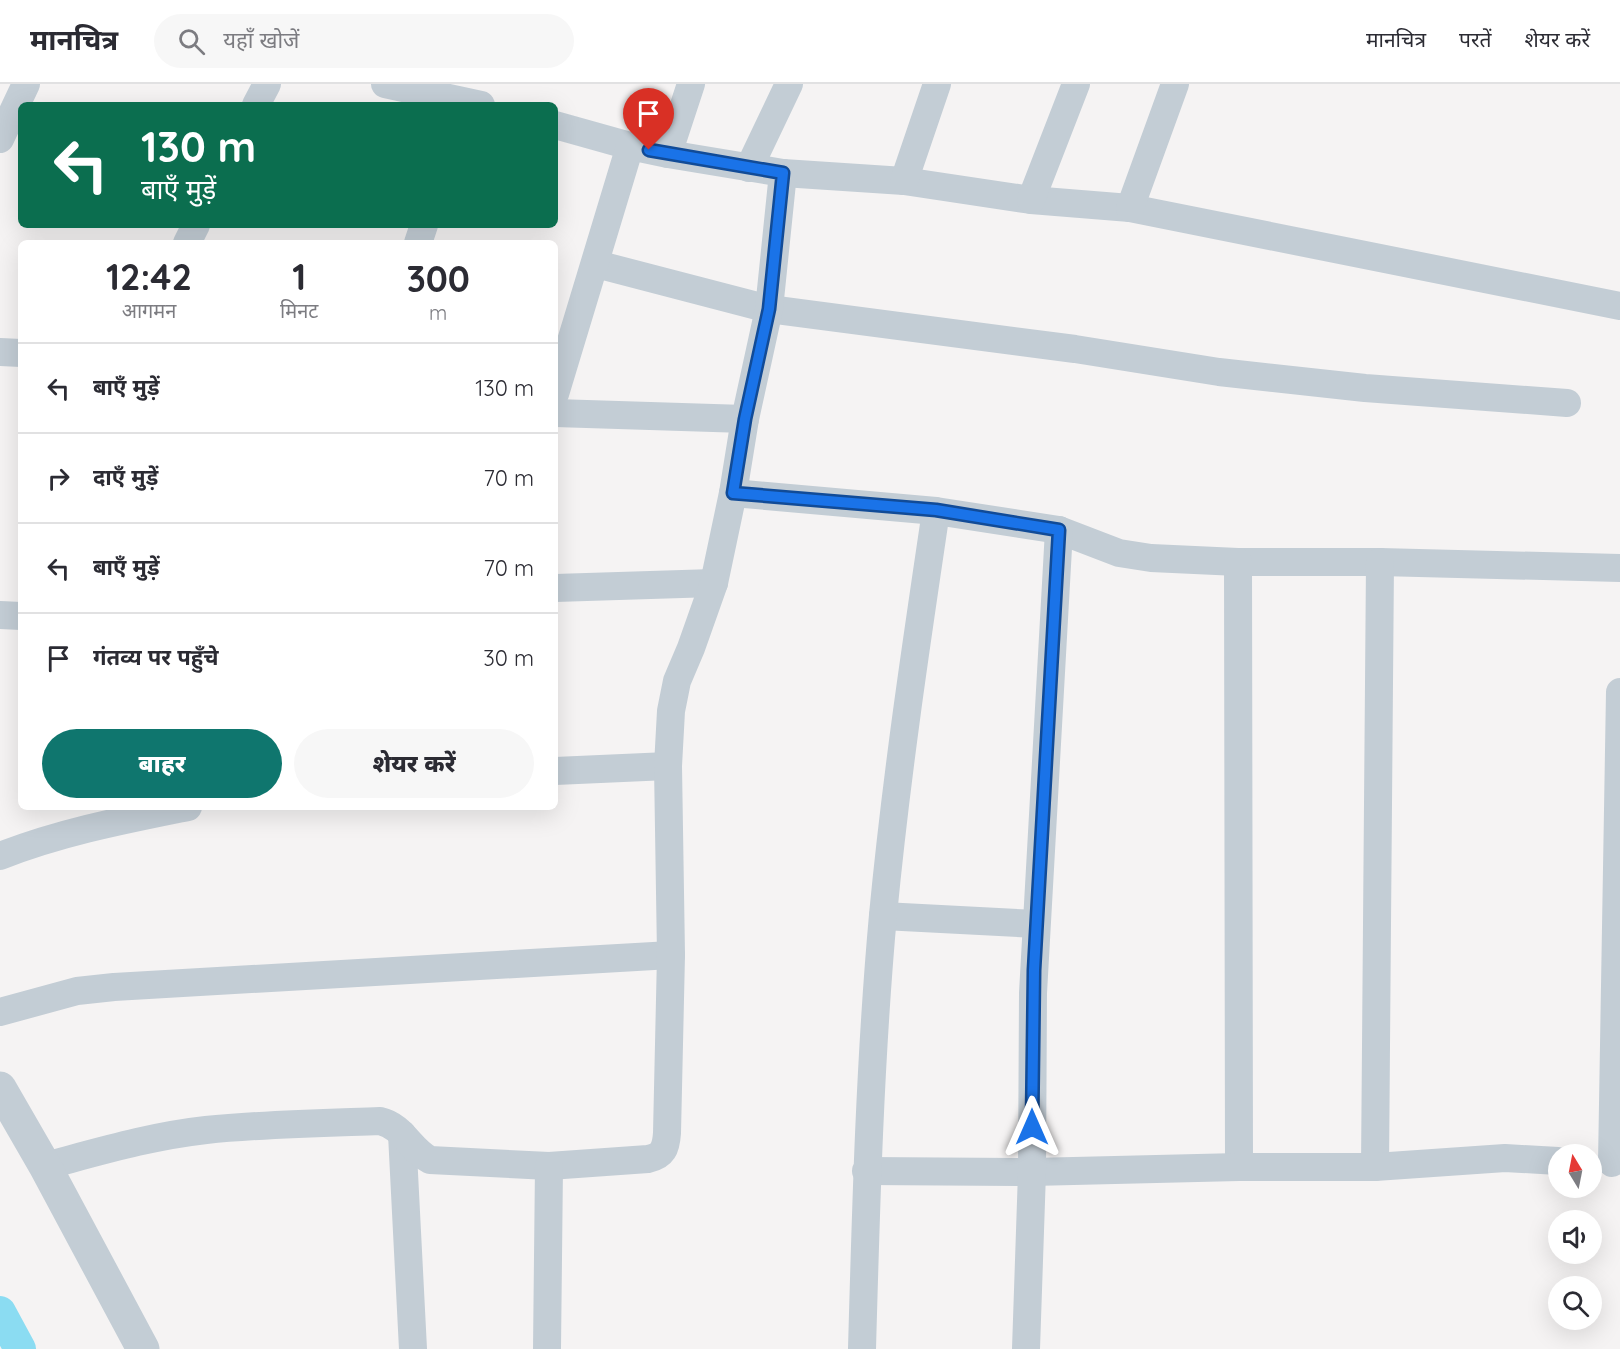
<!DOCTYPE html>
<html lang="hi">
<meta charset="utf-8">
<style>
:root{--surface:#fff;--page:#f7f7f7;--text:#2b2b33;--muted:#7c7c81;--line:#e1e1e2;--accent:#0f766e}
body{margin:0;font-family:Quicksand,"Noto Sans Devanagari",sans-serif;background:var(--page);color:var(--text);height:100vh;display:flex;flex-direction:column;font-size:22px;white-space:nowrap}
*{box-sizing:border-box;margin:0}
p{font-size:20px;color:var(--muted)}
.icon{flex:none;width:33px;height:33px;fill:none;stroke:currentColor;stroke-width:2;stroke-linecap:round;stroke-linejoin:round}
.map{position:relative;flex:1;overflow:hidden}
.side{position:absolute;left:18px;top:156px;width:540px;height:570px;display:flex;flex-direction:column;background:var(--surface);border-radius:9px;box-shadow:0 6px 24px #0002}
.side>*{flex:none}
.guide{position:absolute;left:18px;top:18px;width:540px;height:126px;border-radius:9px;box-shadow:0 6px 24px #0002;background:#0b6e4f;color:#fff;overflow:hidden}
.needle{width:39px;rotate:350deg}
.tools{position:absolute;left:1548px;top:1060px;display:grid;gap:12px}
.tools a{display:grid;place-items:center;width:54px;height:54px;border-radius:50%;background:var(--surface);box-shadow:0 6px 24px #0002;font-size:30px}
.pin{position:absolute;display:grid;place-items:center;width:51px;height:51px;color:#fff;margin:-62px -26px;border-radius:50% 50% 50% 0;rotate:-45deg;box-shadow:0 0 6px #0007}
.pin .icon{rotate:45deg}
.me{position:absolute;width:66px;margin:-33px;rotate:0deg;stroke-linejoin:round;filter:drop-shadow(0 0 4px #0008)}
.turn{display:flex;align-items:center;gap:21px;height:126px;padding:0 24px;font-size:27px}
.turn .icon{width:78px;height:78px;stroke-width:2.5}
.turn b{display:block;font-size:42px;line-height:51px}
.eta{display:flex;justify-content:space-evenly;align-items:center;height:102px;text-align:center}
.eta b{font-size:36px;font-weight:800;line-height:42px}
.action{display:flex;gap:12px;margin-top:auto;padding:12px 24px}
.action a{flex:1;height:69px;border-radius:36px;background:var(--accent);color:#fff;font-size:24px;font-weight:800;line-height:69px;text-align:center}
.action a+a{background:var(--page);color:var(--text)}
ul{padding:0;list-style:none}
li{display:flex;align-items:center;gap:18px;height:90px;padding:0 24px;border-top:2px solid var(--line)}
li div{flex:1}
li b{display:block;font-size:22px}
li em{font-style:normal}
header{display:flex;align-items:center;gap:36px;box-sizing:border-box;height:84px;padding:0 30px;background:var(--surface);border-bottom:2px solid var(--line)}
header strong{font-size:28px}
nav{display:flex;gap:33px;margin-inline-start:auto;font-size:21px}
.search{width:420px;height:54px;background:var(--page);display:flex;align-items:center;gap:15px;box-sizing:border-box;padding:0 21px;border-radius:33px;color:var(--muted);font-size:22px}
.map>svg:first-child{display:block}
</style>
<header>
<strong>मानचित्र</strong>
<div class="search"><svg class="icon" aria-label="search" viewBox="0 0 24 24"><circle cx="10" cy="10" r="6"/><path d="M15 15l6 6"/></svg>यहाँ खोजें</div>
<nav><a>मानचित्र</a><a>परतें</a><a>शेयर करें</a></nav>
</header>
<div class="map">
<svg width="1620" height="1265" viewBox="0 0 1620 1265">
<rect width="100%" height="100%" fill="#f5f3f3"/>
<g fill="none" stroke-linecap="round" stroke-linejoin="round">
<!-- canal -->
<path stroke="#8bdcf2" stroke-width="32" d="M0,1228L20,1265"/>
<!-- minor -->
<g stroke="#c3cdd5" stroke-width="28">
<path d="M385,0L481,21"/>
<path d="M256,21L267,0"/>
<path d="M555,41L630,62L668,70L783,89L904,97L1031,116L1130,124L1620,222"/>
<path d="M0,55L26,0"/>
<path d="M668,70L691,0"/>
<path d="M749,84L789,0"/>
<path d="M904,97L937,0"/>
<path d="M1031,116L1076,0"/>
<path d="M1130,124L1175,0"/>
<path d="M187,159L196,141"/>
<path d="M418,159L424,141"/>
<path d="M596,180L769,225L1075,265L1219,288L1365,304L1567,319"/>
<path d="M0,268L21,269"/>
<path d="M555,310L630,62"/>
<path d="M555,329L745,335"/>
<path d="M733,409L936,427L1059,446L1119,469L1151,474L1238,478H1380L1620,484"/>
<path d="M1238,478L1239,1083"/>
<path d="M555,504L714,499"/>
<path d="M0,531L21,532"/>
<path d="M555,687L668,682"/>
<path d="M0,772C61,748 124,736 188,723"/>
<path d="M883,832L1036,840"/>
<path d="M0,928L77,907L114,903L671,871"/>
<path d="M402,1050L413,1265"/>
<path d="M1612,1079L1620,608"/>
<path d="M45,1082C98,1068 151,1052 206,1046C264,1040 322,1039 380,1037C403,1042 410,1066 430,1076L549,1082L648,1075C663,1072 666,1064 667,1049L671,871L668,682L671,627L677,597L691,564L714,499L733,409L745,335L769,225L783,89"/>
<path d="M1375,1083L1380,478"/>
<path d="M866,1087L1032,1088L1239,1083H1375L1505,1074L1558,1077"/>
<path d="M547,1265L549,1082"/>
<path d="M862,1265C866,1120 870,975 883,831C896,695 916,561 936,427"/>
<path d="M1026,1265L1032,1088L1033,909L1059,446"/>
</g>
<!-- tertiary -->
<path stroke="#c3cdd5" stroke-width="33" d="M0,1004L45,1082L143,1265"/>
</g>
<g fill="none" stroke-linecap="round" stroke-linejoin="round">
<!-- route casing -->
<g stroke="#114b97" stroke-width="15">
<path id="route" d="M649,66L783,89L769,225L745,335L733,409L936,426L1059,446L1034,886L1032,1043"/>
</g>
<!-- route -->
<use href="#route" stroke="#1a73e8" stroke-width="10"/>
</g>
</svg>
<div class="tools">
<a><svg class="needle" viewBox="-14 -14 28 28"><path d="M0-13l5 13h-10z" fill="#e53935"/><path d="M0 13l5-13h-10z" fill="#7c7c81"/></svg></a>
<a><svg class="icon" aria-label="sound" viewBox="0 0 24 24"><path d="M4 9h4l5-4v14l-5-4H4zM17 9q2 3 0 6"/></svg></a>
<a><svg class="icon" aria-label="search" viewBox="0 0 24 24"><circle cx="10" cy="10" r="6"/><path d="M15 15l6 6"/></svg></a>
</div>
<div class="pin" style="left:649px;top:66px;background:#d93025"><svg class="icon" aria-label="arrive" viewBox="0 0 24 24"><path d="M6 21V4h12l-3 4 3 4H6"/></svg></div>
<svg class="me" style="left:1032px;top:1043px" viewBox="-20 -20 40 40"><path d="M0-17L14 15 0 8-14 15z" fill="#1a73e8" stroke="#fff" stroke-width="4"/></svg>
<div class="guide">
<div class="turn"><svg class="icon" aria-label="left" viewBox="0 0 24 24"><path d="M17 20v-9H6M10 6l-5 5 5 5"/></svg><div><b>130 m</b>बाएँ मुड़ें</div></div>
</div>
<section class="side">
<div class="eta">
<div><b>12:42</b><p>आगमन</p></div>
<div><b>1</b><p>मिनट</p></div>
<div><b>300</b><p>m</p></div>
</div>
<ul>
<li><svg class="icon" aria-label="left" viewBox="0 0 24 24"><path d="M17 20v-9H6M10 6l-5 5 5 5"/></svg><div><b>बाएँ मुड़ें</b></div><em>130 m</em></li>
<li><svg class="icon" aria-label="right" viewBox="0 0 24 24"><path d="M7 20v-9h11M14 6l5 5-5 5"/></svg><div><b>दाएँ मुड़ें</b></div><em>70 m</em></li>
<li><svg class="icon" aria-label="left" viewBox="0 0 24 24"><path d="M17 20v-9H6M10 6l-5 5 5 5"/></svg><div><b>बाएँ मुड़ें</b></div><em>70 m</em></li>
<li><svg class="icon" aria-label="arrive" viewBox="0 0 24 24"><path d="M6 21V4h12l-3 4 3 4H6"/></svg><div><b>गंतव्य पर पहुँचे</b></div><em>30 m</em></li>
</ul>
<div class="action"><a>बाहर</a><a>शेयर करें</a></div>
</section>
</div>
